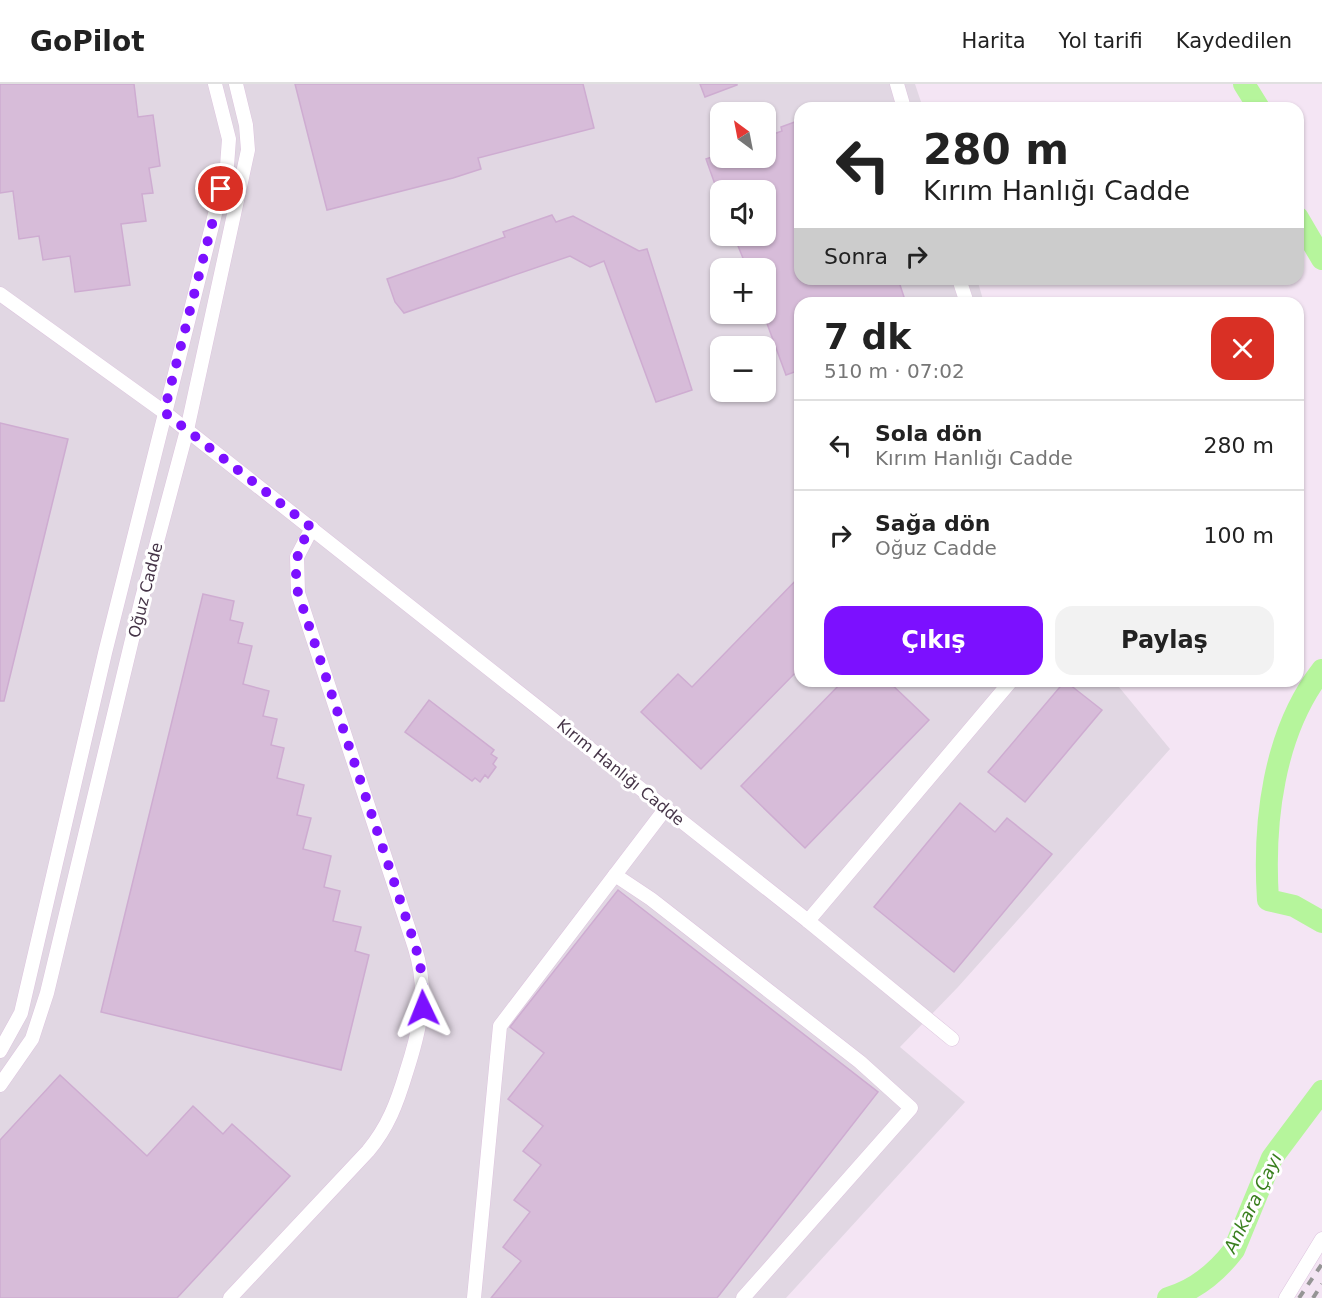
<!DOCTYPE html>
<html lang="tr">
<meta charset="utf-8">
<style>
:root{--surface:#fff;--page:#f2f2f2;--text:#222;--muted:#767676;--line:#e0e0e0;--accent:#7c10ff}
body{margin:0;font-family:"DejaVu Sans",sans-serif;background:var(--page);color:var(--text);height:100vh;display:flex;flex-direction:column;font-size:22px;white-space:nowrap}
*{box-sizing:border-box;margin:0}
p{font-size:20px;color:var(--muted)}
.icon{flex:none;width:33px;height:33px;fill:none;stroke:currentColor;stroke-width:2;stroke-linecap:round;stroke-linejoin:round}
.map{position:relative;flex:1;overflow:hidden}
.sheet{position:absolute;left:794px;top:213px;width:510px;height:390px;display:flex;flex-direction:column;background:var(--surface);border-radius:18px;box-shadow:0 2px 4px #0004}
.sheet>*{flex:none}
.top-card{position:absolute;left:794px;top:18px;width:510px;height:183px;border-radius:18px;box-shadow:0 2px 4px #0004;background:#fff;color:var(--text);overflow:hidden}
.needle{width:39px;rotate:328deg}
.fabs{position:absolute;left:710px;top:18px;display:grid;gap:12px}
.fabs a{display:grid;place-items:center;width:66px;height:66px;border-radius:12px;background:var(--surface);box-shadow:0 2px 4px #0004;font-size:30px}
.pin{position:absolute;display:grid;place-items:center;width:51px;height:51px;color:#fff;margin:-26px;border:3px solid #fff;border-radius:50%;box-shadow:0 2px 6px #0007}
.me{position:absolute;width:66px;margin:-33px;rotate:358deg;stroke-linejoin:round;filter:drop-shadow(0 0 4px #0008)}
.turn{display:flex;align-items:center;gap:21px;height:126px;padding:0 30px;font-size:27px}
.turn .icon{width:78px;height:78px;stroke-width:2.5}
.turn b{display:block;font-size:42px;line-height:51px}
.then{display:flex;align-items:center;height:57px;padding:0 30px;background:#0003;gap:12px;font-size:22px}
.round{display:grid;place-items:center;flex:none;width:63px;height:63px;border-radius:18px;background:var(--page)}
.head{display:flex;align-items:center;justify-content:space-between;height:102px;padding:0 30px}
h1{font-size:36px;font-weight:800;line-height:45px}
.button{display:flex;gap:12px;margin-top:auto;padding:12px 30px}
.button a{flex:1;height:69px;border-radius:18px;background:var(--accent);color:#fff;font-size:24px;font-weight:800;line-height:69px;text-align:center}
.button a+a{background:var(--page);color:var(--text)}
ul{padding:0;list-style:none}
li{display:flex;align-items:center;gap:18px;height:90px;padding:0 30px;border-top:2px solid var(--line)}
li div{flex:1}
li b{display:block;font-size:22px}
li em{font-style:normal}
header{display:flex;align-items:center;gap:36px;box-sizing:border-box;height:84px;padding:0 30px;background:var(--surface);border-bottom:2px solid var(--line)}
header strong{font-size:28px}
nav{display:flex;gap:33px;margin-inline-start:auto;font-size:21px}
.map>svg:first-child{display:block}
</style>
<header>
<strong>GoPilot</strong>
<nav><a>Harita</a><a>Yol tarifi</a><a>Kaydedilen</a></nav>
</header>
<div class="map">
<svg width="1322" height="1214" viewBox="0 0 1322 1214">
<rect width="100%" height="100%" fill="#f4e5f4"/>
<!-- industrial -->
<path fill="#e1d7e3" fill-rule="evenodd" d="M0,0H915L923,24H800V195H977L984,219H800V597H1114L1170,665L958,903L900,963L965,1018L786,1214H0ZM720,28H765V74H720ZM720,106H765V152H720ZM720,184H765V230H720ZM720,262H765V308H720Z"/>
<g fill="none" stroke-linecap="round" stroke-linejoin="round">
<!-- river -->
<g stroke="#b6f59c" stroke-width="22">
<path d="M1244,0L1259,24"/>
<path d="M1298,134L1322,175"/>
<path d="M1322,586C1273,649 1263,739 1268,816L1294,822L1322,838"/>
<path d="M1168,1214C1196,1206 1217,1188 1234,1166L1272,1074L1322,1007"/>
</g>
</g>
<!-- building -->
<g fill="#d7bcd9" stroke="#ceacd1" stroke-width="1.5">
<path d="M0,0H134L138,33L153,31L160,82L149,84L153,109L142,110L146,137L121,140L130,201L75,208L70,172L43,176L39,152L19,155L13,107L0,109Z"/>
<path d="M295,0H583L594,44L478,74L481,85L453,94L327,126Z"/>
<path d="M700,0H737V1L705,13Z"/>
<path d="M800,36V195H898L906,219H800V286L786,291L765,234V184H747L734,152H765V106H717L706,75L720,70V74H765V53L782,47L781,43Z"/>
<path d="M552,131L556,138L573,132L639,167L647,165L692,306L656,318L604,177L590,183L570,172L404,229L395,218L387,195L505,153L503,148Z"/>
<path d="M0,339L68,355L4,617H0Z"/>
<path d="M800,492V584L701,685L641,628L678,590L692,603Z"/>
<path d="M203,510L234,517L230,536L243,539L238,559L252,562L243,600L269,607L263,632L277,635L271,661L284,664L277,694L304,701L297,731L311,734L303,765L331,772L324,803L340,807L333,837L361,843L355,867L369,871L341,986L101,928Z"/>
<path d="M843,597H888L929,636L805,764L741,702Z"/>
<path d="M1065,597L1102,626L1025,718L988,688Z"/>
<path d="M429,616L494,666L491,670L497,674L493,680L496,683L488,694L485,691L480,698L475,694L472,697L405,648Z"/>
<path d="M960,719L995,748L1007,734L1052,770L954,888L874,823Z"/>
<path d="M618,806L878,1008L717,1214H491L521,1177L503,1163L530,1128L514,1116L541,1081L523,1067L543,1042L508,1015L544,969L510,943Z"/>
<path d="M60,991L147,1072L193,1022L223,1050L232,1040L290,1092L177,1214H0V1056Z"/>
</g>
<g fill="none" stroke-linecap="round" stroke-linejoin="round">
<!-- minor casing -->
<g stroke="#ddc4de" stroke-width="15">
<g id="minor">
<path d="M897,0L904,24"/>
<path d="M959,195L967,219"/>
<path d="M0,210L164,328L808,837L1011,597"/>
<path d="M615,791L651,815L860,978L911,1024L743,1214"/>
<path d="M808,837L952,955"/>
<path d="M0,967L21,929L105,569L227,82L229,55L215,0"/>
<path d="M0,1001L32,955L47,909L142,514L187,346L248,66L246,41L236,0"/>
<path d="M230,1214L368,1067C388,1043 397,1019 406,989C420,946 429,909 415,864L298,509L297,473L312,444"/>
<path d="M474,1214L500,942L666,724"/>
<path d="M1286,1214L1322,1155"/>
</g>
</g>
<!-- minor -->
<use href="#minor" stroke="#fff" stroke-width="14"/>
<!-- rail -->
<g stroke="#959595" stroke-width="4" stroke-dasharray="8 8" stroke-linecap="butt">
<path d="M1299,1214L1322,1180"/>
<path d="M1313,1214L1322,1200"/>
</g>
</g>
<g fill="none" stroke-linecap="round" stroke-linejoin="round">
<!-- route -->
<path stroke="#7c10ff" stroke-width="10" stroke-dasharray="0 18" d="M221,105L164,328L312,444C295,465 294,484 298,509L416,864L423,895V924"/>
</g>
<g text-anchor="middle" stroke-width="6" stroke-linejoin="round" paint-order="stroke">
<!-- street labels -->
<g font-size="16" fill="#453447" stroke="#fff">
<text transform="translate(145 506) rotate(-76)" y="6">Oğuz Cadde</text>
<text transform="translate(621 688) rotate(39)" y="6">Kırım Hanlığı Cadde</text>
</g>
<!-- water labels -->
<g font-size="18" font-style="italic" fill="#397f1e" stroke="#fff">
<text transform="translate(1253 1119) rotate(-64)" y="6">Ankara Çayı</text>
</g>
</g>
</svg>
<div class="fabs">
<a><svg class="needle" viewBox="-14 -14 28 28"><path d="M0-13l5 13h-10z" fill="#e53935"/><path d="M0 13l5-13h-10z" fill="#767676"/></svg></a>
<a><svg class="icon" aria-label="sound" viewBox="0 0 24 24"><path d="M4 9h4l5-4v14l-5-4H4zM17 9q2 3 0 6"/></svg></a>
<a>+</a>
<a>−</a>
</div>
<div class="pin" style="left:221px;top:105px;background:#d93025"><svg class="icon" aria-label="arrive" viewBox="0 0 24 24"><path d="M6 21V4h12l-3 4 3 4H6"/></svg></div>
<svg class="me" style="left:423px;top:924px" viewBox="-20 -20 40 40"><path d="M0-17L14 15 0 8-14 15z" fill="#7c10ff" stroke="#fff" stroke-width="4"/></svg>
<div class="top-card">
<div class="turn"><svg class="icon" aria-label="left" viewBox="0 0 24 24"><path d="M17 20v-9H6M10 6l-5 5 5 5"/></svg><div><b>280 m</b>Kırım Hanlığı Cadde</div></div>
<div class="then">Sonra<svg class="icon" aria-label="right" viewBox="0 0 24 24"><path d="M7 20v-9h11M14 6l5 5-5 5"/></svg></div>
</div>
<section class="sheet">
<div class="head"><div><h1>7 dk</h1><p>510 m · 07:02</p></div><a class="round" style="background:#d93025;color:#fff"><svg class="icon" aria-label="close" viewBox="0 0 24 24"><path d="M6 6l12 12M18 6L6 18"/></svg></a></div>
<ul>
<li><svg class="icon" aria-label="left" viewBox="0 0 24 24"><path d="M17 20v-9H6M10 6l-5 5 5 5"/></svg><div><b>Sola dön</b><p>Kırım Hanlığı Cadde</p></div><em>280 m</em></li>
<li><svg class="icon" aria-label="right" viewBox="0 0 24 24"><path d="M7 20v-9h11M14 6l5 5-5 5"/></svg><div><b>Sağa dön</b><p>Oğuz Cadde</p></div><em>100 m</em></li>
</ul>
<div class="button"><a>Çıkış</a><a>Paylaş</a></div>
</section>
</div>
